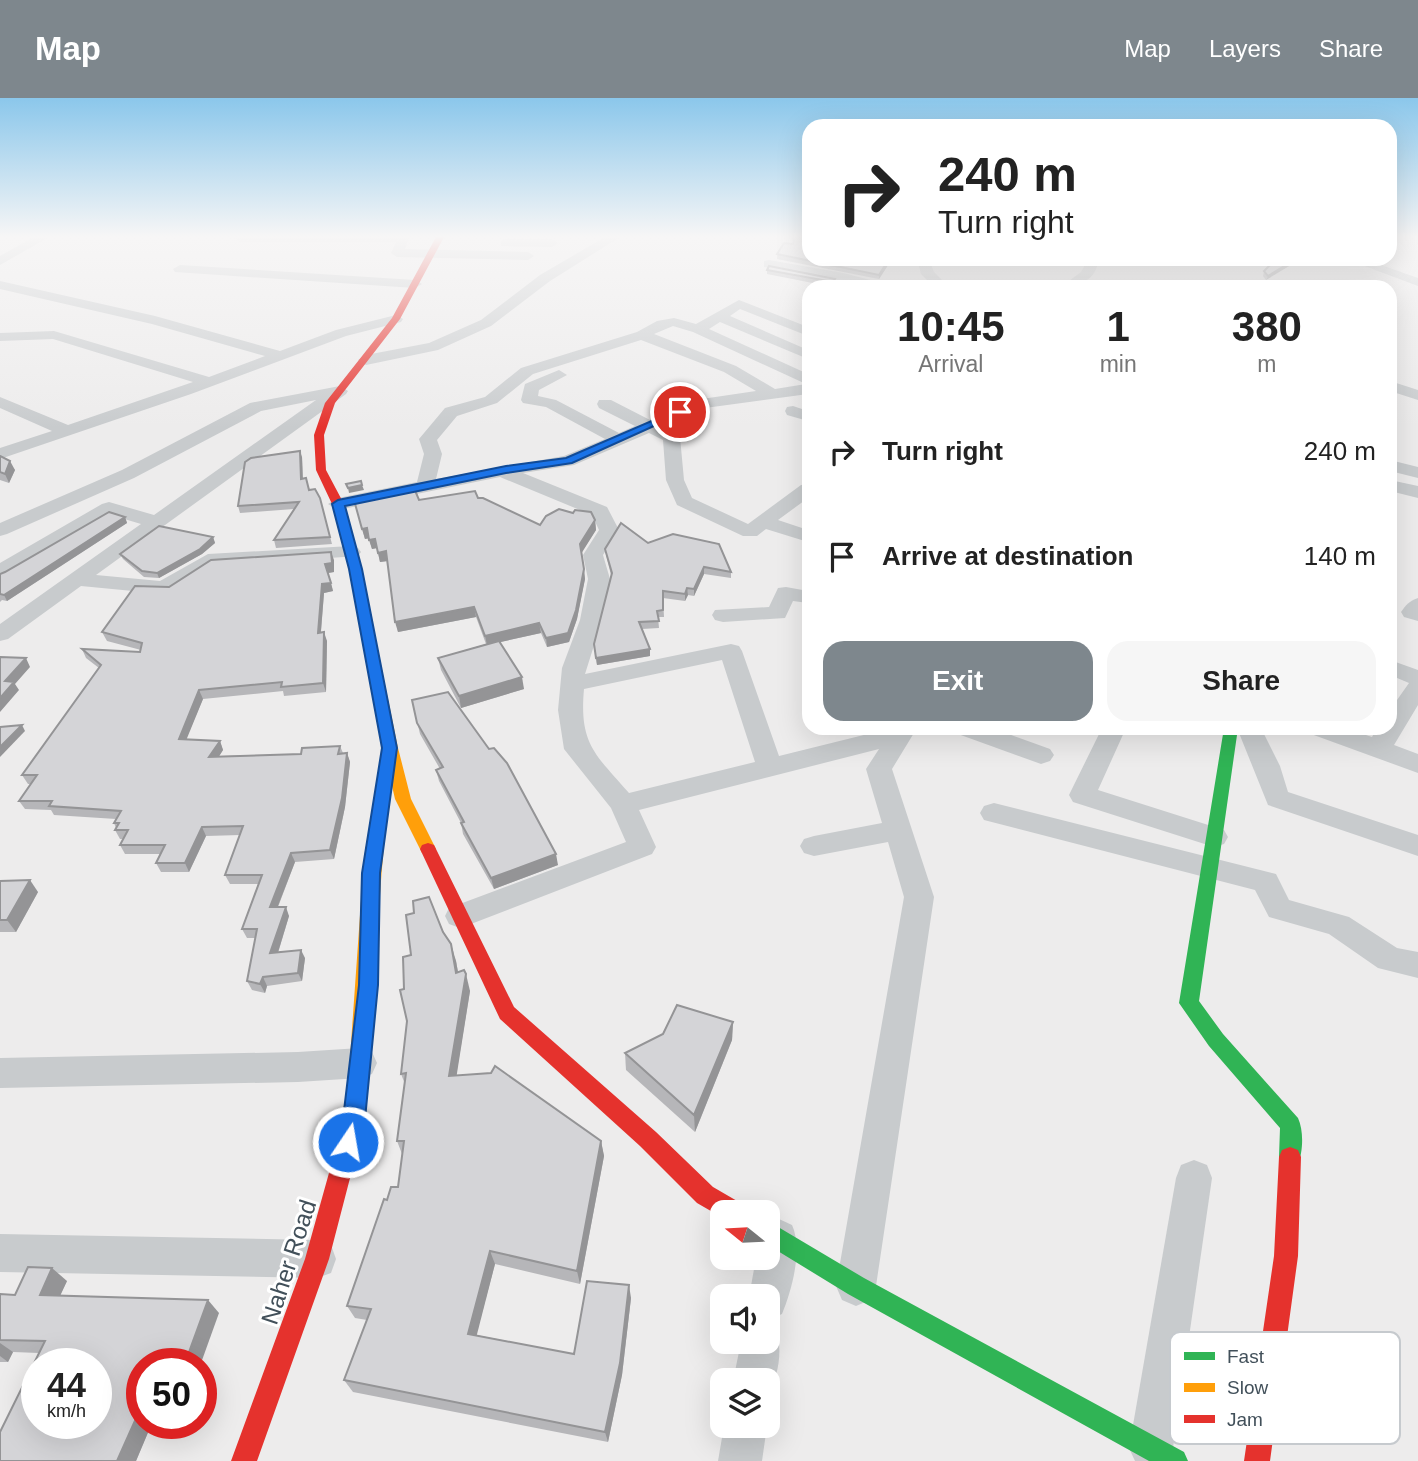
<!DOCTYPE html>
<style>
:root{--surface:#fff;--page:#f6f6f6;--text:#222;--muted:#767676;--accent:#7e878d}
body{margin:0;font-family:Arial,sans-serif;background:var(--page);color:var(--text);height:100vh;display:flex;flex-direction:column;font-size:26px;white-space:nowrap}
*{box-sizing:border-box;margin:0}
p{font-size:23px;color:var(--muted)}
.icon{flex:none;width:38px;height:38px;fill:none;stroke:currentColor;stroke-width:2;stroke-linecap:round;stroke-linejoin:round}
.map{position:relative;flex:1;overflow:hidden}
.panel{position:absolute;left:802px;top:182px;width:595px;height:455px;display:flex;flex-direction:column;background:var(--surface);border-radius:21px;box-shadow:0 7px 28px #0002}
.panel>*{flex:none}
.top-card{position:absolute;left:802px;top:21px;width:595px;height:147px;border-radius:21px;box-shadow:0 7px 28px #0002;background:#fff;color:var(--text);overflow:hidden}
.needle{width:46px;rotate:288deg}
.tools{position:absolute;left:710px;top:1102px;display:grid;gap:14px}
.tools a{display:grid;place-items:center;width:70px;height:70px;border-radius:14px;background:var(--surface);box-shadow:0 7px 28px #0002;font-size:35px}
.speed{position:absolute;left:21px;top:1250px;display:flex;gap:14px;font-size:35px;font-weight:700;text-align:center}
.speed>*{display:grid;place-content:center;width:91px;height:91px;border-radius:50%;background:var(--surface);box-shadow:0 7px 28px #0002;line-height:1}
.speed small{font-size:18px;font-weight:400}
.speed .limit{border:10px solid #d22;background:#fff;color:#111}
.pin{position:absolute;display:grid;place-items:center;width:60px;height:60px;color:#fff;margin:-30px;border:4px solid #fff;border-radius:50%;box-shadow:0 2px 7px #0007}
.me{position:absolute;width:77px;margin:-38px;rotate:12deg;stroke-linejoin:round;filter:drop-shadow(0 0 5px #0008)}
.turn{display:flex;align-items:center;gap:24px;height:147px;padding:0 21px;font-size:32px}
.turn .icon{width:91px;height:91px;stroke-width:2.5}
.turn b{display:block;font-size:49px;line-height:60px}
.eta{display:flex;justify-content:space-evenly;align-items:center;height:119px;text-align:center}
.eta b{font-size:42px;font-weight:700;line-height:49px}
.button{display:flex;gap:14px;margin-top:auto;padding:14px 21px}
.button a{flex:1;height:80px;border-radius:21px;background:var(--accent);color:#fff;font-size:28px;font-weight:700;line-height:80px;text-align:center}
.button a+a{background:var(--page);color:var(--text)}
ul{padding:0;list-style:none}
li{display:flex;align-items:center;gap:21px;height:105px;padding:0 21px}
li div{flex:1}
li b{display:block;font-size:26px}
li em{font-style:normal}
header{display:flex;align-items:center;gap:42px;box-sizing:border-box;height:98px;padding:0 35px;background:var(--accent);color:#fff}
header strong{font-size:33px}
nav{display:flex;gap:38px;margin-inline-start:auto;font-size:24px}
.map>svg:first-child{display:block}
</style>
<header>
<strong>Map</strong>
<nav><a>Map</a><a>Layers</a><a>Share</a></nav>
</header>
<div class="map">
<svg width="1418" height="1363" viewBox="0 0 1418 1363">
<rect width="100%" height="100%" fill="#edecec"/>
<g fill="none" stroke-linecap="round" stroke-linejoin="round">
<!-- street -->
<g fill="#c8cbcd" fill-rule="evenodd">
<path d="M34,139H49L0,167V158Z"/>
<path d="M409,139L405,151L528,154L534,158L528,162L397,159L391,155L396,144H240L234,140Z"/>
<path d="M605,139H620L550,183L491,228L438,252L366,267L358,262L366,257L429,245L481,222L540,177Z"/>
<path d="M505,141H552L558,145L552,149L501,148V142Z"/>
<path d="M917,161H929L934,174L949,189H934L921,176Z"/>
<path d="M1080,161H1098C1098,181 1079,189 1061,189L1081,174L1086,165Z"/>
<path d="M1346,161H1364L1418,180V188Z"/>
<path d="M769,162L843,175L886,186L888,189H865L764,169V163Z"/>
<path d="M180,167L415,182L422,186L415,190L175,174L173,171Z"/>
<path d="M0,183L155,218L280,253L336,232L396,217L403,221L401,224L346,238L191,296L0,361V350L52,333L0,310V299L68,327L193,284L53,241L0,243V235L54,233L209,279L265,258L152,226L0,191Z"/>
<path d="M739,202L808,229V238L740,211L730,218L808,252V261L720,224L709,231L808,276V296L705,310L663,328L680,339L684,382L692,400L748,426L801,387L808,386V400L778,422L808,432V444L766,431L757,438H743L677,407L666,382L663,342L649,335L574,367L523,375L607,409L619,432L603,457L610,481L602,522L585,576L731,546L739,548L742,553L779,658L892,630H917L892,671L934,799L876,1188L870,1202L856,1208L842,1202L836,1188L904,799L888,744L814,758L804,755L800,748L804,741L814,738L882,725L866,671L879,651L639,712L656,749L652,756L471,826L460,830L449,826L445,818L449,810L626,744L611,710L564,651L558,612L562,570L580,522L588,481L583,457L599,432L592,417L500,379L338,412L328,406L338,400L417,384L424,356L419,341L445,310L485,299L521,270L637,234L657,223L674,220L696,226ZM673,228L693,234L806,286L775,291L736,268L654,236ZM641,242L724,274L756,293L695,302L650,322L611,302H599L597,306L599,310L635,328L619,335L556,302L538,298L539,292L567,277L559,272L525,286L521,302L523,305L546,309L605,341L564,358L436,381L442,356L437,342L457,318L497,305L533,276ZM722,562L755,664L629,695C595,656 579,646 584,591Z"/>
<path d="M1390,283L1418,292V302L1390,293Z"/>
<path d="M340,288L348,293L346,296L96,477L160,483L208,456L351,448L358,450L361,454L358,458L213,468L172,495L164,496L81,488L8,541L0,543V526L141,426L111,417L7,478L0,480V465L102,406L109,404L154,417L316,302L261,313L134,380L7,436L0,438V425L122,372L250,305Z"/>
<path d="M793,308L808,313V323L787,317L785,313L787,309Z"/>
<path d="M1390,362L1418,369V380L1390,373Z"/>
<path d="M1390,382L1418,388V400L1390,393Z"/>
<path d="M786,489L808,493V505L793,503L785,520L723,524L715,522L712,517L715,512L769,509L778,490Z"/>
<path d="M1418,500V523L1404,519L1401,514C1406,507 1409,503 1418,500Z"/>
<path d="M1390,562L1418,572V607L1394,647L1418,656V675L1311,636L1308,630H1345L1372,639L1377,630H1390V612L1409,585L1390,577Z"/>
<path d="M955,630H992L1050,651L1054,657L1050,663L1041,666L958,636Z"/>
<path d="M1102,630H1126L1098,692L1224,732L1228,739L1224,746L1214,749L1073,704L1069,697Z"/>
<path d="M1237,630H1261L1280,668L1288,694L1418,737V758L1268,707Z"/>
<path d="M994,705L1276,776L1289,802L1349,819L1397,850L1418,854V880L1378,870L1329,836L1269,819L1255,792L984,722L980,715L984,708Z"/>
<path d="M360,950L372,954L377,965L372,976L360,980L298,984L0,990V960L298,954Z"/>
<path d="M1194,1062L1207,1067L1212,1080L1173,1350L1167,1363H1135L1129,1350L1176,1080L1181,1067Z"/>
<path d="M779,1121L792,1127C803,1151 792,1192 782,1216L768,1222V1199H749L756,1160H768V1125Z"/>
<path d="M0,1136L317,1142L331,1147L336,1161L331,1175L317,1180L0,1174Z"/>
<path d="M768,1227L775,1230C784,1251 778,1278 768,1298V1283H733L741,1244H768Z"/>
<path d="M724,1328H767L762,1363H718Z"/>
</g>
<!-- fast -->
<g fill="#30b455" fill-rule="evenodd">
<path d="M1224,630H1238L1199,903L1223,936L1298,1020C1304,1033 1303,1054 1298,1066L1290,1069L1282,1066L1279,1059L1280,1030L1209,948L1179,905Z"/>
<path d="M768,1123L864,1180L1184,1354L1188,1363H1149L848,1196L768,1147Z"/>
</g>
<!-- slow -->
<path fill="#ff9f0a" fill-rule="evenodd" d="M358,479L364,483L398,650L411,701L436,751L434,755H422L395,701L392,688C371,810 382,935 356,1057L353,1064L345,1067L337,1064L334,1057L348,988L364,760L382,650L352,483Z"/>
<!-- jam -->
<g fill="#e5322d" fill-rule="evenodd">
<path d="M436,139H444L400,221L335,305L324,337L326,372L344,406L364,483L358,487L352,483L332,406L316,372L314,337L325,305L392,220Z"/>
<path d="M428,745L434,747L436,751L514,909L656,1034L713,1089L744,1107L747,1115H723V1120L697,1105L640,1048L500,921L420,751L422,747Z"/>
<path d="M345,1047L353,1050L356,1057L329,1161L257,1363H231L305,1161L334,1057L337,1050Z"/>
<path d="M1290,1049L1298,1052L1301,1059L1298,1158L1270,1363H1244L1274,1158L1279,1059L1282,1052Z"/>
</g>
</g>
<!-- wall -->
<g fill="#b6b6b9">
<path d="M777,156L892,161L879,181L777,161Z"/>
<path d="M1276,161L1266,182L1263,178L1264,173Z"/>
<path d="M767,172L835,181V186L833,189L767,176Z"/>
<path d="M0,358L15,372L9,385L0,382Z"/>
<path d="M302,359L303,381L309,392L320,400L332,446L276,450L274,442L294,411L240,415L238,408Z"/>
<path d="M478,400L540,427L595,422L596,432L581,455L585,481L577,521L569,544L547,549L541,535L500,544L524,591L461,610L441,572L438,560L486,546L476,519L398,534L387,463L380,464L377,450L372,451L369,440L365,441L354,402H419Z"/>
<path d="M125,419L127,425L7,503L2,502L0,504V476Z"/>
<path d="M213,439L215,445L202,456L159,480L144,479L123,461L120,456Z"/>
<path d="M648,445L731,474V480L704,476L694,498L688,497L685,503L663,500L664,519H658L659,530L642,531L650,558L597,567L594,546L611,477L606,457L605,451Z"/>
<path d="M334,462V474L328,475L333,493L324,495L321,534L327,543L326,594L284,598L283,593L203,601L186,641L220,643L223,652L219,658L301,656L340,648L343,655H347L350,664L345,709L334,761L295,764L278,809L289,818L278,855L305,860L302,883L267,888L265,895L252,892L247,883L255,840H247L242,831L258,786H230L225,777L240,737L206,738L189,774H161L156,765L161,756H125L120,747L124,741H120L115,732L116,730L114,725L116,721L54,717L51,712L25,711L19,703L31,686H28L22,677L99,570L86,560L82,551L140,554L141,552L107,543L102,534L169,489Z"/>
<path d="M412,602L558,767L494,791L463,736L461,725L439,683L436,672L440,671L420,636Z"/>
<path d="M0,783L38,794L16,834H0Z"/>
<path d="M443,834L456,863L458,874L470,893L456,978L601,1043L604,1058L580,1186L495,1166L476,1237L574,1256L631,1200L622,1277L608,1344L353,1294L344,1282L367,1222L355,1220L347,1208L387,1102L398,1089L402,1056L397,1043L405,986L401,976L407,923L404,891L411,857Z"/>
<path d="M733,924L732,942L695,1034L626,972L625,955Z"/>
<path d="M67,1183L60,1197L219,1215L142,1265L152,1325L136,1363H0L39,1255L13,1254L8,1264H0V1196L15,1197Z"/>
</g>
<!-- shaded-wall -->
<g fill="#949496">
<path d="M889,161H892L879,181V177Z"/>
<path d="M1296,161H1301L1266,182L1268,178Z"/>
<path d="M300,353L302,359L303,388L301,381Z"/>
<path d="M10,363L15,372L9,385L5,376Z"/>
<path d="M362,387L364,392L349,395L348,390Z"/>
<path d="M125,419L127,425L7,503L4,497Z"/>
<path d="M595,422L596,432L581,456L580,446Z"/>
<path d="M367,430L370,440L365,441L362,431Z"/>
<path d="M213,439L215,445L202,456L159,480L157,475Z"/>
<path d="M375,441L377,450L372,451L369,442Z"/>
<path d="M386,453L388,463L380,464L378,455Z"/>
<path d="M331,454L334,462V474L328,475L325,466Z"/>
<path d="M704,469V476L694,498V491Z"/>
<path d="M584,471L585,481L577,521L569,544L547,549L546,540Z"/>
<path d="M331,485L333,493L324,495L320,544L318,535L322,486Z"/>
<path d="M687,490L688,497L685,503V496Z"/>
<path d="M474,509L476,519L398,534L395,524Z"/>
<path d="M539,525L541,535L487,547L485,538Z"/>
<path d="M324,534L327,543L326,594L323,585Z"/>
<path d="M650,551V558L597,567L596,560Z"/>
<path d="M26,560L30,569L15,586L19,592L0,614V600L5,583Z"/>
<path d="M522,579L524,591L461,610L459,598Z"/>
<path d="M199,592L203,601L183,650L179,641Z"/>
<path d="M22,627L25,633L0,659V649Z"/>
<path d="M220,643L223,652L213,668L209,659Z"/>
<path d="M347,655L350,664L345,709L334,761L330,752Z"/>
<path d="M202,729L206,738L189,774L185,765Z"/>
<path d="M291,755L295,764L274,818L270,809Z"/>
<path d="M556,756L558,767L494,791L491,780Z"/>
<path d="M30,782L38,794L16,834L7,822Z"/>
<path d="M286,809L289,818L275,864L270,855Z"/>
<path d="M451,846L456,863L461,891L456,875Z"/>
<path d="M301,852L305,860L302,883L298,875Z"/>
<path d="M466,876L470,893L454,994L449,978Z"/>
<path d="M263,879L267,888L265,895L260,886Z"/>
<path d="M733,924L732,942L695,1034L694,1017Z"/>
<path d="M601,1043L604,1058L580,1186L577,1173Z"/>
<path d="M490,1153L495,1166L474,1248L468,1236Z"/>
<path d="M52,1170L67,1183L55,1209L40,1197Z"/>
<path d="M629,1187L631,1200L622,1277L608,1344L605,1334Z"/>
<path d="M208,1202L219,1215L201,1265H185Z"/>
<path d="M0,1245L13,1254L8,1264L0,1258Z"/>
<path d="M142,1307V1325H152L136,1363H117Z"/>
</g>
<!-- building -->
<g fill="#d4d4d7" stroke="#949496" stroke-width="2" fill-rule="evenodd">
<path d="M795,139H808V161H889L879,177L777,156L784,145L793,146Z"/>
<path d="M1276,161H1296L1268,178L1264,173Z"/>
<path d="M769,168L835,181L833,184L767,172Z"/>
<path d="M300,353L301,381L306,380L309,392L315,391L320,400L330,439L274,442L299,404L238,408L245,364L251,360Z"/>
<path d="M0,358L10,363L5,376L0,374Z"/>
<path d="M361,383L362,387L348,390L346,386Z"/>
<path d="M414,390L419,402L475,393L478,400H483L540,427L546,418L559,411L573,415L575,412L591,414L595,422L580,446L584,471L576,512L568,535L546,540L539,525L485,538L474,509L395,524L386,453L378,455L375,441L369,442L367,430L362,431L354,402Z"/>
<path d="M109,414L125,419L4,497L0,496V476L5,474Z"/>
<path d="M621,425L648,445L673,436L719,446L731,474L704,469L694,491L687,490L685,496L663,493V512L657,513L659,523L639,524L650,551L596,560L594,546L612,475L605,451Z"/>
<path d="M159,428L213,439L200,451L157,475L142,473L120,456Z"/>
<path d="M331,454L332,465L325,466L331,485L322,486L318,535L324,534L323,585L281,589L282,584L199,592L179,641L220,643L209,659L301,656L302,650L340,648L338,656L347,655L342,700L330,752L291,755L270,809H286L270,855L301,852L298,875L263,879L260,886L247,883L257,831H242L262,777H225L243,728L202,729L185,765H156L165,747H120L128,732H115L119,725H114L121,713L49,708L52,703H19L37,677H22L101,567L82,551L140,554L142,545L102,534L135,488L169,489L211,462Z"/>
<path d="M499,543L522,579L459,598L438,560Z"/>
<path d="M0,559L26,560L5,583L14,584L0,600Z"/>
<path d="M448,594L489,651L494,650L507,665L556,756L491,780L461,725L464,724L436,672L443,669L417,625L412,602Z"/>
<path d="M22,627L0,649V629Z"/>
<path d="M30,782L7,822H0V783Z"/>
<path d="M429,799L443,834L451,846L456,875L464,872L466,876L449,978L491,975L495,968L601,1043L577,1173L490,1153L468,1236L574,1256L587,1183L629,1187L620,1265L605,1334L344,1282L371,1211L347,1208L384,1101L387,1102L391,1089H398L404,1043H397L406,975L401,976L407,923L400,892L404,891L403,859L411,857L406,817L414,815L413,803Z"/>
<path d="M677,907L733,924L694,1017L625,955L663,936Z"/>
<path d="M28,1169L52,1170L40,1197L208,1202L185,1265H142V1307L117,1363H0V1334L45,1243L0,1242V1196L15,1197ZM37,1265H96V1325H37Z"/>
</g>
<!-- sky -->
<linearGradient id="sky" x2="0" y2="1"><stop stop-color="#8bc7eb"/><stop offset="0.42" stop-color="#f7f6f6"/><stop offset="1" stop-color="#f7f6f6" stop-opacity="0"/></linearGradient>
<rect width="1418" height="330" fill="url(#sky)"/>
<!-- route -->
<path fill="#1a73e8" stroke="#114b97" stroke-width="2" d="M677,312L685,314L572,365L506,375L345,408L362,471L397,650L380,775L378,887L365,1021L356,1052L348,1055L340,1052L337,1044L343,1021L359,887L362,775L382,650L349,471L332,406L338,402L506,368L566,360Z"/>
<g text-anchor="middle" stroke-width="6" stroke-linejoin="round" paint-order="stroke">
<!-- street labels -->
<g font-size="24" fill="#42505a" stroke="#fff">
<text transform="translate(289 1164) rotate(-72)" y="8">Naher Road</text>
</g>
</g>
<!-- legend -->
<rect x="1170" y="1234" width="230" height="112" rx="10" fill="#fff" stroke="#c6cace" stroke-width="2"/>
<rect x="1184" y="1254" width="31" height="8" fill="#30b455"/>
<rect x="1184" y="1285" width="31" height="9" fill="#ff9f0a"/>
<rect x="1184" y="1317" width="31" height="8" fill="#e5322d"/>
<g font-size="19" fill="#42505a">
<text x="1227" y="1265">Fast</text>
<text x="1227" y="1296">Slow</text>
<text x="1227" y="1328">Jam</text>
</g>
</svg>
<div class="tools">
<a><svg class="needle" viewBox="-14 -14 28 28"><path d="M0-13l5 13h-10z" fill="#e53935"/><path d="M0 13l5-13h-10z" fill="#767676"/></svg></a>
<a><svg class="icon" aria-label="sound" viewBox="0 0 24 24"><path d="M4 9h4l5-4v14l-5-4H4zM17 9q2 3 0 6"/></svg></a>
<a><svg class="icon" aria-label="layers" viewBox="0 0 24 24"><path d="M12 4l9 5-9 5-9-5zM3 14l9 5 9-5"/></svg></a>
</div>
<div class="speed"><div>44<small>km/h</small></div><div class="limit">50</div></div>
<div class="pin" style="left:680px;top:314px;background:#d93025"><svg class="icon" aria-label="arrive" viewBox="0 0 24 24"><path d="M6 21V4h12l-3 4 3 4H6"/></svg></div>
<svg class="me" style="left:348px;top:1044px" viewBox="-20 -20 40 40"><circle r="17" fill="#1a73e8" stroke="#fff" stroke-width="3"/><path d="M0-11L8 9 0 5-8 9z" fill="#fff"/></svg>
<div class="top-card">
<div class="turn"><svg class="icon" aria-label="right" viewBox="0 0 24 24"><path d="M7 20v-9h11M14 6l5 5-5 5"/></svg><div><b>240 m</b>Turn right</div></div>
</div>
<section class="panel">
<div class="eta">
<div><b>10:45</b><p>Arrival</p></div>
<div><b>1</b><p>min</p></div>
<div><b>380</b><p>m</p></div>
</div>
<ul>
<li><svg class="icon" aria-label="right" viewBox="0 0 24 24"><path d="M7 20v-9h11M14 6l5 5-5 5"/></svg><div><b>Turn right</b></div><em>240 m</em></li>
<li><svg class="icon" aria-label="arrive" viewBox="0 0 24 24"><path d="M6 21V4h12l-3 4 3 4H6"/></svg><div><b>Arrive at destination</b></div><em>140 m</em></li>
</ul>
<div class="button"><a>Exit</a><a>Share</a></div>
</section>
</div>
